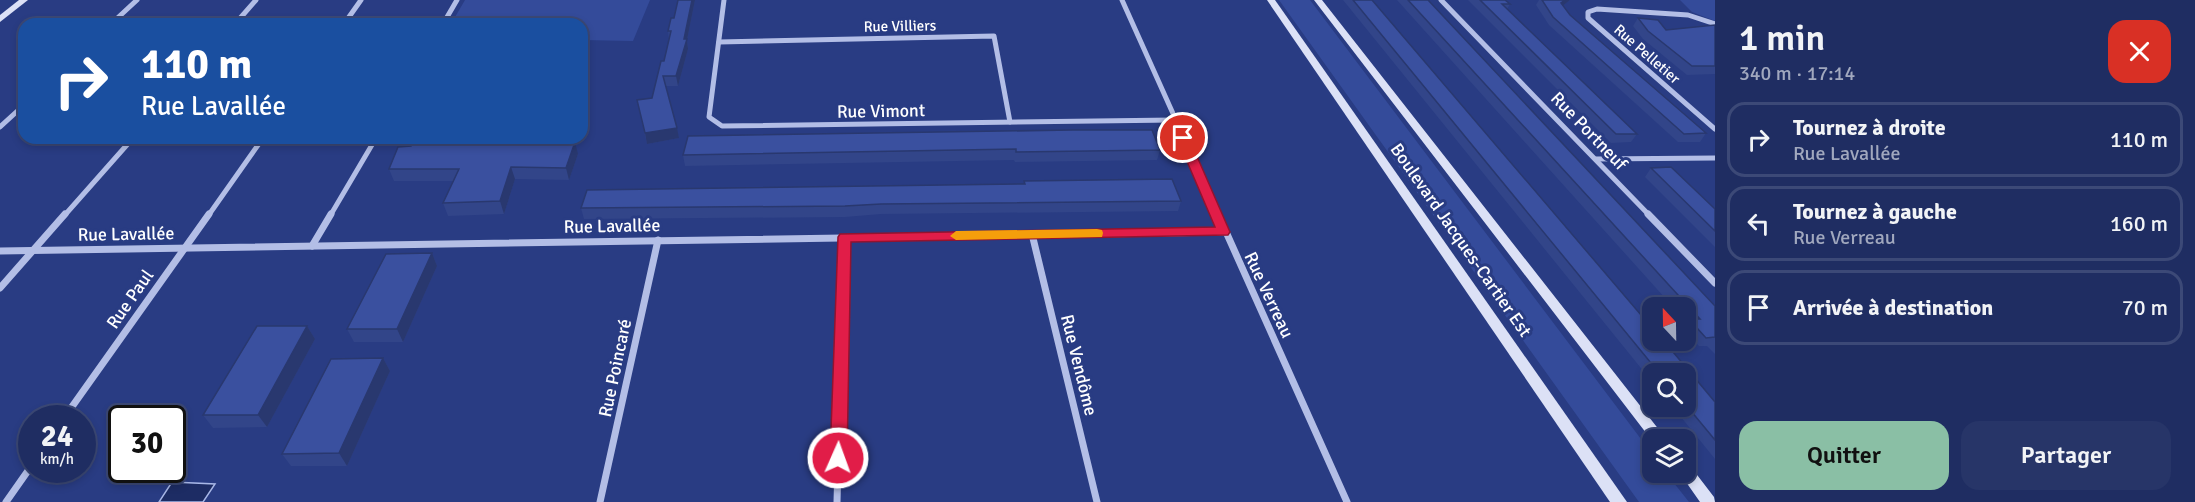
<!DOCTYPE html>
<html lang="fr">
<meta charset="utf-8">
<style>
:root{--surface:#1f2d62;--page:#273568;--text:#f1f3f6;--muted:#a1a8be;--line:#3c4977;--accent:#8abfa5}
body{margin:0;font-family:Signika,sans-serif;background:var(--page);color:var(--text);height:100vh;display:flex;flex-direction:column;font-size:22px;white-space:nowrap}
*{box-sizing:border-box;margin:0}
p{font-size:20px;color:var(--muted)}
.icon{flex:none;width:33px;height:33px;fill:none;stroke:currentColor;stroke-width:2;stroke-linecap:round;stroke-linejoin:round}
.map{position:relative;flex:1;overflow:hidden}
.details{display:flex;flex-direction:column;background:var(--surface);width:480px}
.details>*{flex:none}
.guide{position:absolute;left:18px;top:18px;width:570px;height:126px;border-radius:18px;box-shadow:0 3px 9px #0003,0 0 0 2px var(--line);background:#1a4fa0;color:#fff;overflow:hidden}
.needle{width:39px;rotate:338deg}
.controls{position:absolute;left:1642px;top:297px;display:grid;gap:12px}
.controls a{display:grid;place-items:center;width:54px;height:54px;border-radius:12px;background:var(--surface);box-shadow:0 3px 9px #0003,0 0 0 2px var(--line);font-size:30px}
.speed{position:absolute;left:18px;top:405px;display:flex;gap:12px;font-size:30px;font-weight:700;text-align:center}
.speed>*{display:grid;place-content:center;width:78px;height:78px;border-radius:50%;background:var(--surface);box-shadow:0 3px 9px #0003,0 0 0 2px var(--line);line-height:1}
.speed small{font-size:15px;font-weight:400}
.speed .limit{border:3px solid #111;border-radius:9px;background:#fff;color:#111}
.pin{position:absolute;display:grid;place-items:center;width:51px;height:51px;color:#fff;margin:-26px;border:3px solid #fff;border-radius:50%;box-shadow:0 2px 6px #0007}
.me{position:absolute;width:66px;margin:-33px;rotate:2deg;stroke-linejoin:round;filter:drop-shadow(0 0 4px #0008)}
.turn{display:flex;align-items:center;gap:21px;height:126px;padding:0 24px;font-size:27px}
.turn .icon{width:78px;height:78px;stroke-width:2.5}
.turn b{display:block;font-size:42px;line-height:51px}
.round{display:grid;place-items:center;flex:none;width:63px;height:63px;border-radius:18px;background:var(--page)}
.overview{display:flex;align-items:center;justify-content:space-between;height:102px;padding:0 24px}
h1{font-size:36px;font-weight:600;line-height:45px}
.button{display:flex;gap:12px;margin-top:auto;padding:12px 24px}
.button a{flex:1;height:69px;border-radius:18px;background:var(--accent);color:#111;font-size:24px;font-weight:600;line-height:69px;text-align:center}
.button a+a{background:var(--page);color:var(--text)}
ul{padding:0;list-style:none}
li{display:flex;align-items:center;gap:18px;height:75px;margin:0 12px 9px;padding:0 12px;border:3px solid var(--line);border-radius:18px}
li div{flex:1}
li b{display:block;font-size:22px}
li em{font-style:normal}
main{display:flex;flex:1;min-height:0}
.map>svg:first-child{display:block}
</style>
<main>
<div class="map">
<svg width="1715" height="502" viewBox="0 0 1715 502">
<rect width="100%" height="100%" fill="#293c83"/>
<!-- green -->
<g fill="#344b9a">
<path d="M465,0H650L633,41L582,40V24H451Z"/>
<path d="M1279,0H1310L1653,455V472L1666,473L1689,502H1639Z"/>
<path d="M1680,0H1715V21L1692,12Z"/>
</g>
<!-- water -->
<path fill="#1d2c64" stroke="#a8b7e7" stroke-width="1.5" d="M172,482L215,484L203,502H159Z"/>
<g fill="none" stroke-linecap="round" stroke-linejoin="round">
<!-- street-far1 -->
<g stroke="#b3bee6" stroke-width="5">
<path d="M724,0L709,117L722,126L1174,120"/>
<path d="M1122,0L1219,216"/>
<path d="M1441,0L1650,216"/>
<path d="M111,24L137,0"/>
<path d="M235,24L256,0"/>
<path d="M344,24L361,0"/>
<path d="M443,24L457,0"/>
<path d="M1715,24L1688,15L1597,9L1588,12V18L1715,129"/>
<path d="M719,42L994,36L1010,122"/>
<path d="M0,127L24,105"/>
<path d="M1596,159L1715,158"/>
<path d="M64,216L133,138"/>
<path d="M208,216L263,138"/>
<path d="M330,216L376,138"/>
</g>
<!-- street -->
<g stroke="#b3bee6" stroke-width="7">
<path d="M1218,214L1347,502"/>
<path d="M1648,214L1715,283"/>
<path d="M1032,234L1097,502"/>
<path d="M312,246L331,214"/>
<path d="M0,251L1224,232"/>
<path d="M0,288L65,214"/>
<path d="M64,418L209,214"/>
<path d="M6,502L32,465"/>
<path d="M600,502L658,240"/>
<path d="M837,502L844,238"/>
</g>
<!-- secondary -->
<g fill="#dce1f6" fill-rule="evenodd">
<path d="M19,0H28L0,22V15Z"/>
<path d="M1267,0H1275L1627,502H1610Z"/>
<path d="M1314,0H1322L1667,440H1653V442Z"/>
<path d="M1686,466L1691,467L1714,497L1715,502H1700L1679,472H1686Z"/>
</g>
</g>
<!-- wall -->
<g fill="#324589">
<path d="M695,0L687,40L688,49L678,86H666L679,138L647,144L637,100L652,98L664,61L669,39L668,31Z"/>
<path d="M1343,0H1372L1715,402V459L1672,406H1686V374H1653V383Z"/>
<path d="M1397,0H1428L1715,306V354L1707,346H1699L1686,332V323L1687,322L1686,320V308H1674Z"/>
<path d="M1468,0H1505L1510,4L1507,9L1637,134L1631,142L1611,143Z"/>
<path d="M1539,0H1570L1563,5L1570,15L1706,133L1700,142H1678L1549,25L1536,5Z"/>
<path d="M1638,18L1666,30L1715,25V74L1687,75L1643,39L1633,26Z"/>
<path d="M688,136L1160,150L1157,160L1015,162L1014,160L685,166L683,155Z"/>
<path d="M566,141L578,154L569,180L515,179L504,214L448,216L443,203L453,181H394L389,169L411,146Z"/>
<path d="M1651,168L1715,209V247L1645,177Z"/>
<path d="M1024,181L1181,201L1178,211L881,214L845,217L584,219L581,208L1024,184Z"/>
<path d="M432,253L437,266L403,342H354L347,329Z"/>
<path d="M307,326L315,339L267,427L213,428L203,415Z"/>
<path d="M383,358L390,371L347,466H291L282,454Z"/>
</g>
<!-- shaded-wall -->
<g fill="#29386f">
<path d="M692,0H695L687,40L688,49L678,86L676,76Z"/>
<path d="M1565,0H1570L1557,10L1561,3Z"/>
<path d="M677,128L679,138L647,144L645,133Z"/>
<path d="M575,142L578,154L569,180L566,168Z"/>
<path d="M511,167L515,179L504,214L500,201Z"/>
<path d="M432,253L437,266L403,342L397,329Z"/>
<path d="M307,326L315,339L267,427L258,415Z"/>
<path d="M383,358L390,371L347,466L339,453Z"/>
</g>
<!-- building -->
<g fill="#3a509f" stroke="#29386f" stroke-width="1.5">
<path d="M678,0H692L684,39H687L676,76H663L677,128L645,133L637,100L652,98L661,61H664L671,31H668L671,18H674Z"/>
<path d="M1353,0H1372L1653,329V340H1663L1715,402V440L1686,405V374H1660Z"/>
<path d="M1408,0H1428L1715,306V337L1706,338L1689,319H1700Z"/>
<path d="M1480,0H1505L1510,4H1502L1637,134H1616Z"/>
<path d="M1542,0H1565L1561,3L1570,15L1706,133L1684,134L1553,17Z"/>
<path d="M1638,18L1658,20L1666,30L1715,25V66H1692L1648,31Z"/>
<path d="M1072,130H1152L1160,150L1016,152V149L683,155L688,136Z"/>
<path d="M456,138H564L565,141L575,142L566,168L511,167L500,201L443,203L459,169H389L398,147L411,146L417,139Z"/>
<path d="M1671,167L1715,209V231L1651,168Z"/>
<path d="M1172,179L1181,201L881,204L845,206L581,208L587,190L1025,184L1024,181Z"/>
<path d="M432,253L397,329H347L386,254Z"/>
<path d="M257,326H307L258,415H203Z"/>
<path d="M383,358L339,453L282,454L331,359Z"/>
</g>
<!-- route -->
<path fill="#e11d48" stroke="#92132f" stroke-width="1.5" d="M1183,135L1189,138L1230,232L1228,235L851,242L847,458L844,463L838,465L833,463L830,458L838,237L840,234L1215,227L1177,138Z"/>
<!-- slow -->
<path fill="#f59e0b" d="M1097,229L1102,230L1103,233L1102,237L956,240L950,236L956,231Z"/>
<g text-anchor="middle" stroke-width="6" stroke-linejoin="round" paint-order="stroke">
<!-- far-street labels -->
<g font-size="15" fill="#fff" stroke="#293c83">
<text transform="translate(900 26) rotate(-1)" y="5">Rue Villiers</text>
<text transform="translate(1647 54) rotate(41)" y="5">Rue Pelletier</text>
</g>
<!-- street labels -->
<g font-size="18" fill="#fff" stroke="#293c83">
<text transform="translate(881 111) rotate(-1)" y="6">Rue Vimont</text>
<text transform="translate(1589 131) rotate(46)" y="6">Rue Portneuf</text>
<text transform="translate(612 226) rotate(-1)" y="6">Rue Lavallée</text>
<text transform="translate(126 234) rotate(-1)" y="6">Rue Lavallée</text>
<text transform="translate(1461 240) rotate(55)" y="6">Boulevard Jacques-Cartier Est</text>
<text transform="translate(1269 295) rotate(65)" y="6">Rue Verreau</text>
<text transform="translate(130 299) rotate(-55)" y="6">Rue Paul</text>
<text transform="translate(1079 365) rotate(76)" y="6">Rue Vendôme</text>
<text transform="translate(615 368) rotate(-78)" y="6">Rue Poincaré</text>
</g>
</g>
</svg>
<div class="controls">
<a><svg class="needle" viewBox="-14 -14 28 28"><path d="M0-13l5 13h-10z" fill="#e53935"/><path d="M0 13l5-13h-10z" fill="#a1a8be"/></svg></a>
<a><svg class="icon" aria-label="search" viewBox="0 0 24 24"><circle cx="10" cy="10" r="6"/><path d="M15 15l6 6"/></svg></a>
<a><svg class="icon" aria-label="layers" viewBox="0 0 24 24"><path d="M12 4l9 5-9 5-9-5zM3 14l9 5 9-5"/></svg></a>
</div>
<div class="speed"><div>24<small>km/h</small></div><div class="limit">30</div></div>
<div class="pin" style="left:1183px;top:138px;background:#d93025"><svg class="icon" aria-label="arrive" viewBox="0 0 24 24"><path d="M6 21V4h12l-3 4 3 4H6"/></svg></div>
<svg class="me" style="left:838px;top:458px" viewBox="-20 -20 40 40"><circle r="17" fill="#e11d48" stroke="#fff" stroke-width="3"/><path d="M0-11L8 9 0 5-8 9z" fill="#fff"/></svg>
<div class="guide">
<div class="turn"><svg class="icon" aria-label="right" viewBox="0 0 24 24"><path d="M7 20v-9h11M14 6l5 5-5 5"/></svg><div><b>110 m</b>Rue Lavallée</div></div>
</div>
</div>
<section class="details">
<div class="overview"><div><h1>1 min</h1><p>340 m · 17:14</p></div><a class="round" style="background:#d93025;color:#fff"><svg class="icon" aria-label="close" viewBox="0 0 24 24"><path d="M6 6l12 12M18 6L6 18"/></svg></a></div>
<ul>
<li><svg class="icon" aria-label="right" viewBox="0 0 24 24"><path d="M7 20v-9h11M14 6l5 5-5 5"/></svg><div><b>Tournez à droite</b><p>Rue Lavallée</p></div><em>110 m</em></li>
<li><svg class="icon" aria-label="left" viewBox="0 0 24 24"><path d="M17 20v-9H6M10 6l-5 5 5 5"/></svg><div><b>Tournez à gauche</b><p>Rue Verreau</p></div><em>160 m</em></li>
<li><svg class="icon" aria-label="arrive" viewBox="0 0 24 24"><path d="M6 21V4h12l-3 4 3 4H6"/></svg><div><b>Arrivée à destination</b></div><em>70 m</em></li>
</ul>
<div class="button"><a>Quitter</a><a>Partager</a></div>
</section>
</main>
